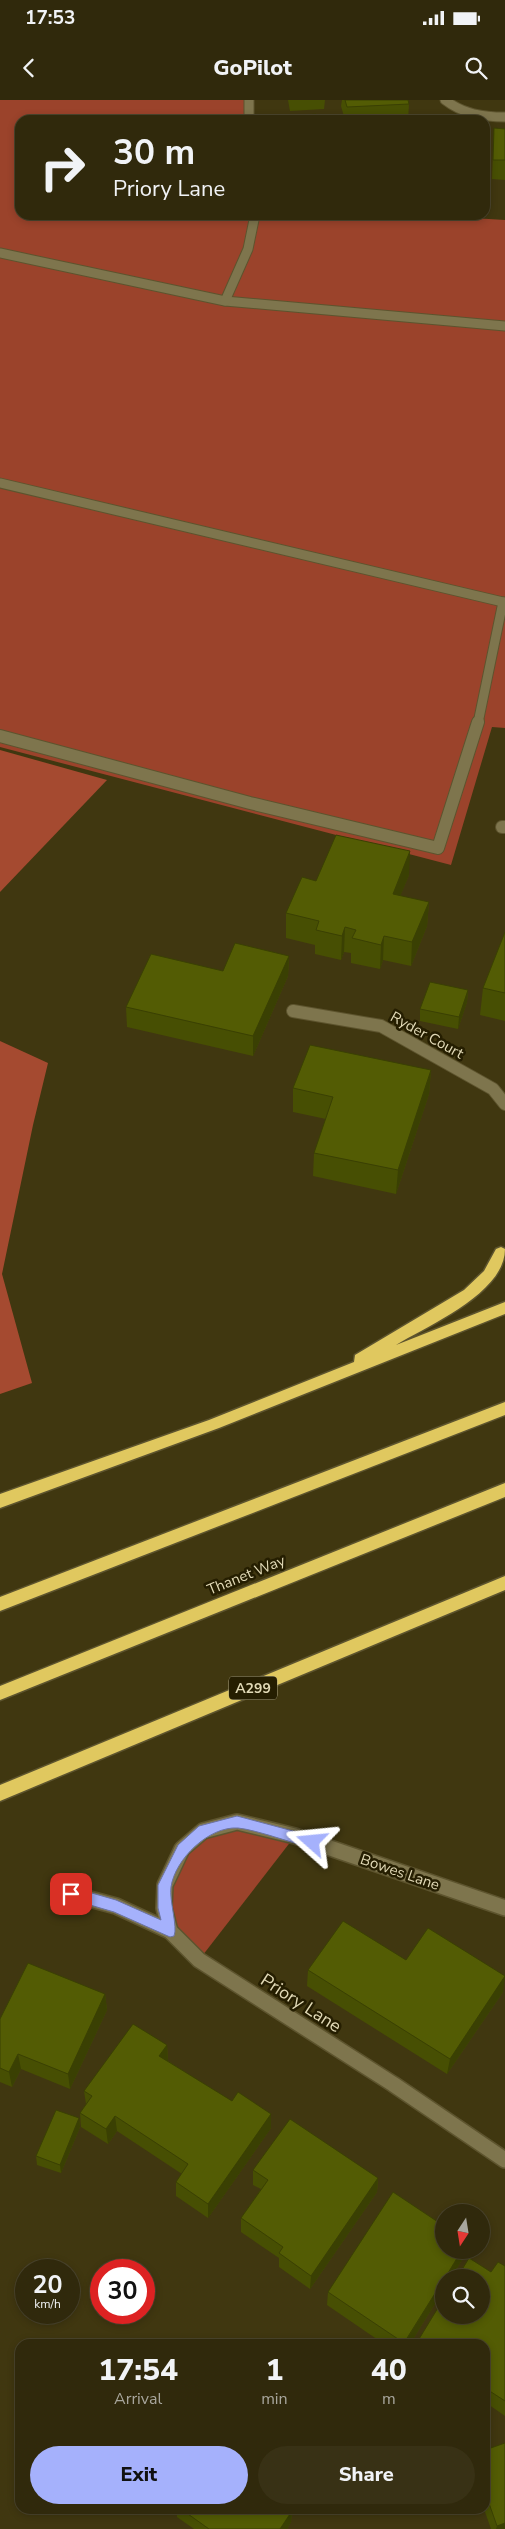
<!DOCTYPE html>
<style>
:root{--surface:#30290c;--page:#383115;--text:#f1f3f6;--muted:#a8a69d;--line:#4b452d;--accent:#a5b1fc}
body{margin:0;font-family:"Nunito Sans",sans-serif;background:var(--page);color:var(--text);height:100vh;display:flex;flex-direction:column;font-size:19px;white-space:nowrap}
*{box-sizing:border-box;margin:0}
p{font-size:16px;color:var(--muted)}
.icon{flex:none;width:28px;height:28px;fill:none;stroke:currentColor;stroke-width:2;stroke-linecap:round;stroke-linejoin:round}
.map{position:relative;flex:1;overflow:hidden}
.side{position:absolute;left:15px;top:2239px;width:475px;height:175px;display:flex;flex-direction:column;background:var(--surface);border-radius:15px;box-shadow:0 2px 8px #0003,0 0 0 1px var(--line)}
.side>*{flex:none}
.hud{position:absolute;left:15px;top:15px;width:475px;height:105px;border-radius:15px;box-shadow:0 2px 8px #0003,0 0 0 1px var(--line);background:#30290c;color:var(--text);overflow:hidden}
.needle{width:32px;rotate:192deg}
.tools{position:absolute;left:435px;top:2104px;display:grid;gap:10px}
.tools a{display:grid;place-items:center;width:55px;height:55px;border-radius:50%;background:var(--surface);box-shadow:0 2px 8px #0003,0 0 0 1px var(--line);font-size:25px}
.speed{position:absolute;left:15px;top:2159px;display:flex;gap:10px;font-size:25px;font-weight:700;text-align:center}
.speed>*{display:grid;place-content:center;width:65px;height:65px;border-radius:50%;background:var(--surface);box-shadow:0 2px 8px #0003,0 0 0 1px var(--line);line-height:1}
.speed small{font-size:12px;font-weight:400}
.speed .limit{border:8px solid #d22;background:#fff;color:#111}
.pin{position:absolute;display:grid;place-items:center;width:42px;height:42px;color:#fff;margin:-21px;border-radius:10px;box-shadow:0 2px 8px #0006}
.me{position:absolute;width:55px;margin:-28px;rotate:288deg;stroke-linejoin:round;filter:drop-shadow(0 0 4px #0008)}
.turn{display:flex;align-items:center;gap:18px;height:105px;padding:0 15px;font-size:22px}
.turn .icon{width:65px;height:65px;stroke-width:2.5}
.turn b{display:block;font-size:35px;line-height:42px}
.eta{display:flex;justify-content:space-evenly;align-items:center;height:85px;text-align:center}
.eta b{font-size:30px;font-weight:800;line-height:35px}
.primary-button{display:flex;gap:10px;margin-top:auto;padding:10px 15px}
.primary-button a{flex:1;height:58px;border-radius:30px;background:var(--accent);color:#111;font-size:20px;font-weight:800;line-height:58px;text-align:center}
.primary-button a+a{background:var(--page);color:var(--text)}
.status{display:flex;justify-content:space-between;align-items:center;height:35px;padding:0 25px;background:var(--surface);direction:ltr}
.status svg{height:14px;fill:currentColor}
header{display:flex;justify-content:space-between;align-items:center;height:65px;padding:0 15px;background:var(--surface);font-size:22px;font-weight:800}
.map>svg:first-child{display:block}
</style>
<div class="status"><b>17:53</b><svg viewBox="0 0 49 12"><path d="M0 12V9h3v3zM5 12V6h3v6zM10 12V3h3v9zM15 12V0h3v12zM26 1h20v11H26zM47 4h2v5h-2z"/></svg></div>
<header><svg class="icon" aria-label="back" viewBox="0 0 24 24"><path d="M15 5l-7 7 7 7"/></svg>GoPilot<svg class="icon" aria-label="search" viewBox="0 0 24 24"><circle cx="10" cy="10" r="6"/><path d="M15 15l6 6"/></svg></header>
<div class="map">
<svg width="505" height="2429" viewBox="0 0 505 2429">
<rect width="100%" height="100%" fill="#403710"/>
<!-- green -->
<g fill="#9b432b">
<path d="M0,0H244L245,20H20V115H424L505,120V628L492,627L451,765L0,647Z"/>
<path d="M237,1722L295,1736L199,1860L170,1831L164,1808L182,1749Z"/>
</g>
<!-- forest -->
<g fill="#a54a30">
<path d="M0,650L107,680L0,792Z"/>
<path d="M0,941L48,963L33,1025L2,1174L32,1283L0,1294Z"/>
</g>
<g fill="none" stroke-linecap="round" stroke-linejoin="round">
<!-- minor-far2 casing -->
<g stroke="#5d542e" stroke-width="11">
<g id="minor-far2">
<path d="M249,0V20"/>
<path d="M445,0C463,14 483,17 505,17"/>
<path d="M0,153L225,201L505,226"/>
<path d="M225,201L248,149L255,115"/>
<path d="M0,383L503,502"/>
<path d="M478,623L503,502H505"/>
</g>
</g>
<!-- minor-far1 casing -->
<g stroke="#5d542e" stroke-width="14">
<g id="minor-far1">
<path d="M0,636L250,703L438,748L478,622"/>
<path d="M502,727H505"/>
<path d="M293,911L381,926L493,989L505,1004"/>
</g>
</g>
<!-- minor casing -->
<g stroke="#5d542e" stroke-width="18">
<g id="minor">
<path d="M71,1794L116,1806L170,1831L199,1860L393,1984L505,2060"/>
<path d="M170,1831L164,1808L165,1785L182,1749L203,1731L237,1722L295,1736L505,1808"/>
</g>
</g>
<!-- highway casing -->
<g stroke="#5d542e" stroke-width="3">
<g id="highway">
<path d="M501,1147L505,1149C505,1193 429,1225 396,1245L505,1202V1214L219,1328L0,1408V1394L209,1320L354,1262L355,1255L464,1190L484,1171L496,1149Z"/>
<path d="M505,1302V1315L0,1511V1497Z"/>
<path d="M505,1383V1397L0,1600V1586Z"/>
<path d="M505,1476V1490L0,1701V1685Z"/>
</g>
</g>
<!-- minor-far2 -->
<use href="#minor-far2" stroke="#7e754d" stroke-width="9"/>
<!-- minor-far1 -->
<use href="#minor-far1" stroke="#7e754d" stroke-width="12"/>
<!-- minor -->
<use href="#minor" stroke="#7e754d" stroke-width="15"/>
<!-- highway -->
<use href="#highway" fill="#e0c85f" fill-rule="evenodd"/>
</g>
<!-- wall -->
<g fill="#474f03">
<path d="M288,0H325L324,9L290,11Z"/>
<path d="M342,0H408L409,4L408,20H345L341,6Z"/>
<path d="M494,28L505,29V80L492,79Z"/>
<path d="M409,775L400,796L429,802L427,826L411,866L383,860L380,869L351,863V853L344,852L341,860L315,854V845L286,838V813L316,781Z"/>
<path d="M505,832V921L480,915L483,888Z"/>
<path d="M289,856L288,876L253,956L127,927L126,907Z"/>
<path d="M468,890L467,902L458,929L420,921V909Z"/>
<path d="M431,970L429,994L396,1094L313,1076L314,1053L326,1019L293,1012V988Z"/>
<path d="M406,1860L503,1892L447,1974L307,1886L308,1870Z"/>
<path d="M105,1894L107,1910L70,1989L21,1969L12,1987L0,1982V1919Z"/>
<path d="M167,1945L168,1961L271,2028L208,2118L176,2096V2082L182,2074L117,2031L108,2044L81,2027L80,2013L86,2004L84,1991Z"/>
<path d="M79,2018L80,2027L61,2073L37,2065L36,2056Z"/>
<path d="M253,2070L378,2078L377,2092L310,2189L279,2167V2158L241,2132V2118L261,2089L253,2085Z"/>
<path d="M465,2155L451,2178H444V2189L410,2244H384L327,2205L328,2192Z"/>
<path d="M505,2166V2316L485,2302V2244L491,2172Z"/>
<path d="M485,2350L505,2429H491L484,2409H485Z"/>
<path d="M177,2409H288L292,2411L291,2422L287,2429H194L177,2417Z"/>
</g>
<!-- shaded-wall -->
<g fill="#3a4003">
<path d="M410,751L409,775L391,818L393,794Z"/>
<path d="M429,802L427,826L411,866L412,842Z"/>
<path d="M345,827L344,852L341,860L342,836Z"/>
<path d="M384,836L383,860L380,869L381,845Z"/>
<path d="M289,856L288,876L253,956V936Z"/>
<path d="M468,890L467,902L458,929L459,917Z"/>
<path d="M431,970L429,994L396,1094L398,1070Z"/>
<path d="M505,1876L503,1892L447,1974L450,1959Z"/>
<path d="M105,1894L107,1910L70,1989L68,1974Z"/>
<path d="M167,1945L168,1961L160,1971L159,1956Z"/>
<path d="M18,1954L21,1969L12,1987L9,1972Z"/>
<path d="M271,2014V2028L208,2118V2104Z"/>
<path d="M115,2016L117,2031L108,2044L106,2029Z"/>
<path d="M79,2018L80,2027L61,2073L60,2065Z"/>
<path d="M378,2078L377,2092L310,2189L311,2176Z"/>
<path d="M462,2150H466L465,2155L451,2178H445Z"/>
<path d="M444,2179V2189L410,2244H404Z"/>
<path d="M292,2411L291,2422L287,2429H280Z"/>
<path d="M505,2423V2429H496L497,2426Z"/>
</g>
<!-- building -->
<g fill="#535c04" stroke="#3a4003">
<path d="M345,0H408L409,4L347,7Z"/>
<path d="M316,14L320,20H293L291,17Z"/>
<path d="M494,28L505,29V60H493Z"/>
<path d="M336,735L410,751L393,794L429,802L412,842L384,836L381,845L352,838L356,830L345,827L342,836L316,830L319,821L286,813L302,777L316,781Z"/>
<path d="M505,832V893L483,888Z"/>
<path d="M235,843L289,856L253,936L126,907L151,854L223,871Z"/>
<path d="M430,882L468,890L459,917L420,909Z"/>
<path d="M310,945L431,970L398,1070L314,1053L333,997L293,988Z"/>
<path d="M343,1821L406,1860L428,1828L505,1876L450,1959L308,1870Z"/>
<path d="M28,1863L105,1894L68,1974L18,1954L9,1972L0,1968V1919Z"/>
<path d="M133,1924L167,1945L159,1956L232,2001L238,1992L271,2014L208,2104L176,2082L188,2064L115,2016L106,2029L80,2013L92,1996L84,1991Z"/>
<path d="M56,2010L79,2018L60,2065L36,2056Z"/>
<path d="M290,2019L378,2078L311,2176L279,2153L283,2147L241,2118L268,2080L253,2070Z"/>
<path d="M393,2092L444,2126V2150H462L445,2178H444V2179L404,2243L328,2192Z"/>
<path d="M469,2158L491,2172L498,2162L505,2166V2301L485,2288V2244H416L444,2198V2215H481V2178H457Z"/>
<path d="M505,2343V2423L497,2426L485,2392V2350Z"/>
<path d="M181,2409H288L292,2411L280,2429H209Z"/>
</g>
<!-- route -->
<path fill="#a5b1fc" stroke="#6b73a4" d="M237,1716L312,1736L317,1738L319,1742L317,1746L312,1748C292,1743 257,1730 238,1728C209,1726 175,1759 171,1787C169,1800 178,1827 174,1836L170,1837L114,1812L66,1798L64,1794L66,1789L71,1787L116,1800L161,1820L158,1808V1785L178,1745L199,1726Z"/>
<g text-anchor="middle" stroke-width="5" stroke-linejoin="round" paint-order="stroke">
<!-- shield labels -->
<rect fill="#251e01" stroke="#a9a180" stroke-width="1" x="229" y="1576.5" width="48" height="23" rx="4"/>
<g font-size="14" font-weight="bold" fill="#e1d9b6">
<text x="253" y="1593">A299</text>
</g>
<!-- street labels -->
<g font-size="15" fill="#e1d9b6" stroke="#251e01">
<text transform="translate(427 935) rotate(29)" y="5">Ryder Court</text>
<text transform="translate(246 1475) rotate(-22)" y="5">Thanet Way</text>
<text transform="translate(400 1772) rotate(19)" y="5">Bowes Lane</text>
</g>
<!-- near-street labels -->
<g font-size="18" fill="#e1d9b6" stroke="#251e01">
<text transform="translate(301 1903) rotate(33)" y="6">Priory Lane</text>
</g>
</g>
</svg>
<div class="tools">
<a><svg class="needle" viewBox="-14 -14 28 28"><path d="M0-13l5 13h-10z" fill="#e53935"/><path d="M0 13l5-13h-10z" fill="#a8a69d"/></svg></a>
<a><svg class="icon" aria-label="search" viewBox="0 0 24 24"><circle cx="10" cy="10" r="6"/><path d="M15 15l6 6"/></svg></a>
</div>
<div class="speed"><div>20<small>km/h</small></div><div class="limit">30</div></div>
<div class="pin" style="left:71px;top:1794px;background:#d93025"><svg class="icon" aria-label="arrive" viewBox="0 0 24 24"><path d="M6 21V4h12l-3 4 3 4H6"/></svg></div>
<svg class="me" style="left:312px;top:1742px" viewBox="-20 -20 40 40"><path d="M0-17L14 15 0 8-14 15z" fill="#a5b1fc" stroke="#fff" stroke-width="4"/></svg>
<div class="hud">
<div class="turn"><svg class="icon" aria-label="right" viewBox="0 0 24 24"><path d="M7 20v-9h11M14 6l5 5-5 5"/></svg><div><b>30 m</b>Priory Lane</div></div>
</div>
<section class="side">
<div class="eta">
<div><b>17:54</b><p>Arrival</p></div>
<div><b>1</b><p>min</p></div>
<div><b>40</b><p>m</p></div>
</div>
<div class="primary-button"><a>Exit</a><a>Share</a></div>
</section>
</div>
